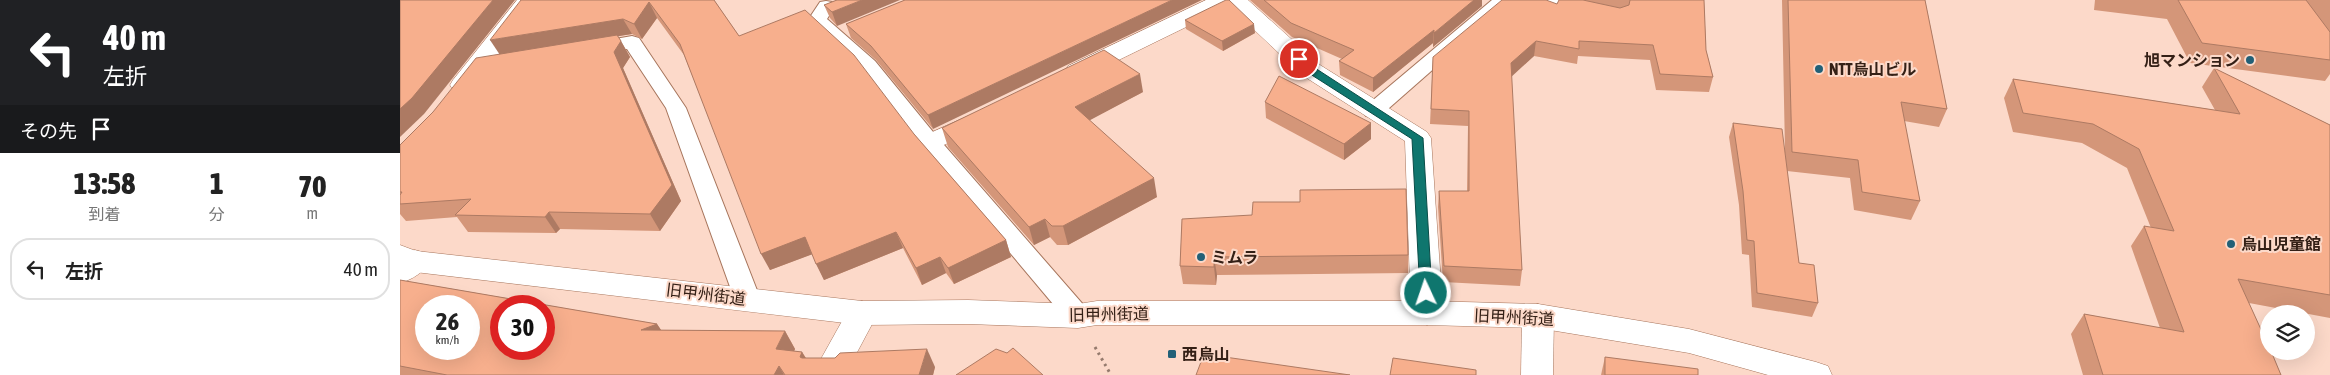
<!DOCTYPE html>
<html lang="ja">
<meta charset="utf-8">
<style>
:root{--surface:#fff;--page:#f2f2f2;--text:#222;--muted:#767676;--line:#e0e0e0}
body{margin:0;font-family:"Asap Condensed","Noto Sans JP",sans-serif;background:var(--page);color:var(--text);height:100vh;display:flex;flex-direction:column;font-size:19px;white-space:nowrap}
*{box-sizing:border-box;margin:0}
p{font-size:16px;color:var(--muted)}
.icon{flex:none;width:28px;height:28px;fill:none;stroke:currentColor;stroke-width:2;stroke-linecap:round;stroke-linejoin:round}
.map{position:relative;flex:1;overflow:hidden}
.sheet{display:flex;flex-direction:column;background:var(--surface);width:400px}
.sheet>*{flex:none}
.guide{background:#202124;color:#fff;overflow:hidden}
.buttons{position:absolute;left:1860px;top:305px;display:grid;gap:10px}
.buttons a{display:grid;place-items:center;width:55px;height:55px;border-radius:50%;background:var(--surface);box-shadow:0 5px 20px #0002;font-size:25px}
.speed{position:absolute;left:15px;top:295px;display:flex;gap:10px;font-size:25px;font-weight:700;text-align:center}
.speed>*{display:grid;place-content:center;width:65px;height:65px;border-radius:50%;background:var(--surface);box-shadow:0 5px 20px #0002;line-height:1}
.speed small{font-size:12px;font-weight:400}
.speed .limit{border:8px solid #d22;background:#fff;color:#111}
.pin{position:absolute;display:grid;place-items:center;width:42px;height:42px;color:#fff;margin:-21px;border:2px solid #fff;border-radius:50%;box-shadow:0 1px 5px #0007}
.me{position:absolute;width:55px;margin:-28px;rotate:357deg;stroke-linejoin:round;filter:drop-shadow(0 0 4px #0008)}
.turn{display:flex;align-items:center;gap:18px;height:105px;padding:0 20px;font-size:22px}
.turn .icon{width:65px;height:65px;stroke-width:2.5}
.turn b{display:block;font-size:35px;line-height:42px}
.then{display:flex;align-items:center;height:48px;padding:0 20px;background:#0003;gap:10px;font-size:19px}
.eta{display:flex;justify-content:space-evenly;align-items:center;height:85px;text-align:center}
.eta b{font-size:30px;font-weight:800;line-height:35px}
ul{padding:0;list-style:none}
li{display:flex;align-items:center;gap:15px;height:62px;margin:0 10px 8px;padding:0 10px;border:2px solid var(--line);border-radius:20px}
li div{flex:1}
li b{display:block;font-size:19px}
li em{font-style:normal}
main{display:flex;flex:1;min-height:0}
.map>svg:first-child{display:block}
</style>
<main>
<section class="sheet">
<div class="guide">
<div class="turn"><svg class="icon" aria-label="left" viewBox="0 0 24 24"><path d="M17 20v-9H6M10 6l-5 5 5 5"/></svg><div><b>40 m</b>左折</div></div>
<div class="then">その先<svg class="icon" aria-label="arrive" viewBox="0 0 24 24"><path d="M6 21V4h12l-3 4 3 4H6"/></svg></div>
</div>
<div class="eta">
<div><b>13:58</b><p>到着</p></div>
<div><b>1</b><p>分</p></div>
<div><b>70</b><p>m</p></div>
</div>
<ul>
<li><svg class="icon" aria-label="left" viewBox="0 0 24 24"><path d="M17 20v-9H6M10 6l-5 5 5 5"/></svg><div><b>左折</b></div><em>40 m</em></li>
</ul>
</section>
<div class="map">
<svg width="1930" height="375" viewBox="0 0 1930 375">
<rect width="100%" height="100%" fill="#fcd9c9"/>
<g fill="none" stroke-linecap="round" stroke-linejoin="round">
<!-- service casing -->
<g stroke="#a7755c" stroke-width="2">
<g id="service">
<path d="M1092,0H1112L980,116L973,117L966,116L963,111L966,106Z"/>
<path d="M1137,0H1170L1192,5L1195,9L1192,13L1186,15L1140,4Z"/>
<path d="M426,1L432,2L435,6L427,19L475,61L538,138L687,309L691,316L687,323L678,326L669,323L522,148L461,69L410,24L408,20L420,2Z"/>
<path d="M232,36L239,38L286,108L360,298L356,305L347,307L338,305L334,298L266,108L227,49L194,54L187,52L184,48L187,44Z"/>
</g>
</g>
<!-- minor casing -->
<g stroke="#a7755c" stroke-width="1">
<g id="minor">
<path d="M117,0H140L71,90L62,92L53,90L50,85L53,80Z"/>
<path d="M806,0H848L920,65L1027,132L1031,138L1043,313L1038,321L1027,325L1016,321L1011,313L1005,141L902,75L829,6L686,76L677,78L668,76L665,71L668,66Z"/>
<path d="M578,112L587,114L591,120L587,126L530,151L521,149L517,143L521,137Z"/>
<path d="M15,250L25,253L30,261C23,273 13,279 0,283V257Z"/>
<path d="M462,301L473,305L478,313L445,375H412L451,305Z"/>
<path d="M1138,304L1149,308L1154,316L1153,375H1121L1122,316L1127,308Z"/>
</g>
</g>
<!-- tertiary casing -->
<g stroke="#a7755c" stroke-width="1">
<path id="tertiary" d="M0,245L16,251L462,301L568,300L678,304L697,301H1027L1138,304L1289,329L1416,362L1428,366L1432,375H1368L1289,353L1138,328L1027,325H697L678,328L568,324L462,325L15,272L0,267Z"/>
</g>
<!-- path -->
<path stroke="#957a6d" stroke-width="3" stroke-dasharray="2.5 4" stroke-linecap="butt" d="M695,347L711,375"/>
<!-- service -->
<use href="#service" fill="#fff" fill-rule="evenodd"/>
<!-- minor -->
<use href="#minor" fill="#fff" fill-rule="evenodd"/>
<!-- tertiary -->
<use href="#tertiary" fill="#fff" fill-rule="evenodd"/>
</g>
<!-- wall -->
<g fill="#d49679">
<path d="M121,0H314L339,36L514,134L606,240L611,257L554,284L546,273L522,285L503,248L424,280L412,254L370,270L284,55L257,18L242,39L232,34L218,36L230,57L223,68L281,201L260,231L160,229L156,233L68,232L57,217L6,221L0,214V145L99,54Z"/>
<path d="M437,0V26L430,18L424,5Z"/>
<path d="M505,0L533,129L476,60L451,38L446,24Z"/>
<path d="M850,0H1082V6L1033,47V43L973,92L940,75L939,61L942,59L892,37Z"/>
<path d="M1159,0H1304L1306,50L1313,77L1309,92L1256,90L1250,60L1178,56L1177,64L1134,56L1111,76L1122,270L1120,286L1043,282L1038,207L1039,191H1067L1068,126L1030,124L1033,57L1157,4Z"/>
<path d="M1382,0H1525L1547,109L1539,127L1504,121L1520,201L1511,220L1454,210L1450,178L1387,171L1399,263L1418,303L1412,317L1352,307L1349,255L1342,254L1339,205L1329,137L1333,123L1385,151Z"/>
<path d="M1695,0H1930V74L1925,81L1790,63L1767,19L1694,10Z"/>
<path d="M785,20L855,33L823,51L786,29Z"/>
<path d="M1814,68L1930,125V318L1849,303L1881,375H1683L1671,334L1684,314L1760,328L1731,246L1744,226L1751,228L1727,168L1682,143L1613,132L1604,98L1613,79L1815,110L1802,87Z"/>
<path d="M743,92L689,120L757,197L668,245H657L650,237L634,245L548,147L542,128Z"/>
<path d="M865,102L971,123V139L944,160L866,118Z"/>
<path d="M782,219L1008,255V273L817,275L816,285L783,284L780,266Z"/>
<path d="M0,280L257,324L261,330L385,331L395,349L394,351L402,352L406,358L535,367L533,375H0Z"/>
<path d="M1205,357L1298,375H1201Z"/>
</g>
<!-- shaded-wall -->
<g fill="#ad7a63">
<path d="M93,0H115L24,114L0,137V109Z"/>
<path d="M462,0H500L437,26L432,12Z"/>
<path d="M772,0H802L533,129L528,115Z"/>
<path d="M1074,0H1082V6L1033,47L1034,33Z"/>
<path d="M249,2L257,18L242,39L234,24Z"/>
<path d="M223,19L232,34L100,55L90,40Z"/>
<path d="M854,24L855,33L823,51L822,41Z"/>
<path d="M1034,30L1033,43L973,92V78Z"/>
<path d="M221,41L230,57L223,68L281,201L260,231L250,214L214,52Z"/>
<path d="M1136,41L1134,56L1109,79L1111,63Z"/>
<path d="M740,74L743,92L679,126L675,107Z"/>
<path d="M971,123V139L944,160V144Z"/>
<path d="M754,178L757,197L668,245L663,226Z"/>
<path d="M149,212L160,229L156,233L145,217Z"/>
<path d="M645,219L650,237L634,245L629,227Z"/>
<path d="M496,232L503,248L424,280L416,264Z"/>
<path d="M405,237L413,254L370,270L361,254Z"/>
<path d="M606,240L611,257L554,284L548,268Z"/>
<path d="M540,257L546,273L522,285L516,268Z"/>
<path d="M814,257L817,275L816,285L814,267Z"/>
<path d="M257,324L269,342L241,330Z"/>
<path d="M385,331L395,349L387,367L376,349Z"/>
<path d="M527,349L535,367L533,375H519Z"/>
<path d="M402,352L413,370L400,357Z"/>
<path d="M379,366L384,375H374Z"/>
</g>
<!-- building -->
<g fill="#f7af8d" stroke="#ad7a63" fill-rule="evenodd">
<path d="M0,0H93L12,98L0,109Z"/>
<path d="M121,0H314L339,36L405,10L454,55L514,134L606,240L548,268L540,257L516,268L496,232L416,264L405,237L361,254L280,44L249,2L234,24L223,19L90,40Z"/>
<path d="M437,0H462L432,12L424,5Z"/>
<path d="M505,0H772L528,115L471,46L446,24Z"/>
<path d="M826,0H829L854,24L822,41L785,20Z"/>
<path d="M864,0H1074L1034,33V30L973,78L939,61L954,50L891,23Z"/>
<path d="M1102,0H1146L1157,4L1159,0H1183L1220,8L1229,5L1230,0H1304L1306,50L1313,77L1260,74L1253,45L1179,41V49L1136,41L1111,63L1122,270L1044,266L1039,191H1069V111L1031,109L1033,57Z"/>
<path d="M1388,0H1525L1547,109L1501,102L1520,201L1462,192L1458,160L1392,152Z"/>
<path d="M1778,0H1906L1930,32V60L1802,43Z"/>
<path d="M217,35L221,41L214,52L272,185L250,214L149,212L145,217L55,215L71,199L0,204V195L2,192H0V145L33,112L76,58Z"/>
<path d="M704,50L740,74L675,107L754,178L663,226H652L645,219L629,227L542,128Z"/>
<path d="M1814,68L1930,125V295L1838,279L1869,347V351H1871L1881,375H1703L1684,314L1784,332L1744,226L1774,231L1739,149L1693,124L1623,113L1613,79L1840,114Z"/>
<path d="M879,76L971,123L944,144L865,102Z"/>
<path d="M1333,123L1382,129L1399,263L1414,265L1418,303L1357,293L1354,241L1347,240L1343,191Z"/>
<path d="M1006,189L1008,255L814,257V267L780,266L782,219L852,215L853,202H900V190Z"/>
<path d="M0,280L257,324L241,330L385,331L376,349L402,352L400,357L402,358H435L440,353L527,349L519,375H385L379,366L374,375H47L0,366ZM26,306H69V349H26ZM101,306H144V349H101Z"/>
<path d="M613,348L643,375H556L596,349L607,353Z"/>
<path d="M804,354L950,375H796Z"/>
<path d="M1205,357L1298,369V375H1205Z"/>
<path d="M993,358L1076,370V375H990Z"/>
</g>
<!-- route -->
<path fill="#0f766e" stroke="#0a4d48" d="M896,57H902L915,68L1023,138L1032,293L1030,297L1026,298L1020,293L1012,139L907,72L896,61Z"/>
<!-- markers -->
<g fill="#226077" stroke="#fcd9c9" stroke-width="2">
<circle cx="1850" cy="60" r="5"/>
<circle cx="1419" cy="69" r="5"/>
<circle cx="1831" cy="244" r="5"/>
<circle cx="801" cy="257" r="5"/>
<rect x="767" y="349" width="10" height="10" rx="2.5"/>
</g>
<g text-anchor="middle" stroke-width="4" stroke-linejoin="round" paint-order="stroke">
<!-- poi labels -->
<g font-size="16" font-weight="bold" fill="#342016" stroke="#fcd9c9" text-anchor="start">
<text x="1840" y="66" text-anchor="end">旭マンション</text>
<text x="1429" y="75">NTT烏山ビル</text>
<text x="1841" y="250">烏山児童館</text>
<text x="811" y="263">ミムラ</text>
<text x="782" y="360">西烏山</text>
</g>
<!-- street labels -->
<g font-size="16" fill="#342016" stroke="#fcd9c9">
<text transform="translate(306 294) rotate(7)" y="6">旧甲州街道</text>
<text transform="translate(709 314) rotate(-1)" y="6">旧甲州街道</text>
<text transform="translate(1114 317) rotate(3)" y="6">旧甲州街道</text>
</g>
</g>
</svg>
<div class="buttons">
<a><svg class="icon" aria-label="layers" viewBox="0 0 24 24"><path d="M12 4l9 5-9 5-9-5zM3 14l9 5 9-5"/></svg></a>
</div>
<div class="speed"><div>26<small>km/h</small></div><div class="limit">30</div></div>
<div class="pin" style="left:899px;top:59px;background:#d93025"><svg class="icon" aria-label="arrive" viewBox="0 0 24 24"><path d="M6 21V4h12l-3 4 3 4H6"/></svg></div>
<svg class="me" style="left:1026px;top:293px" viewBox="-20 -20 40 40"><circle r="17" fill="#0f766e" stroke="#fff" stroke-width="3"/><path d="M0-11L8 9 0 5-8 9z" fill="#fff"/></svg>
</div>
</main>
